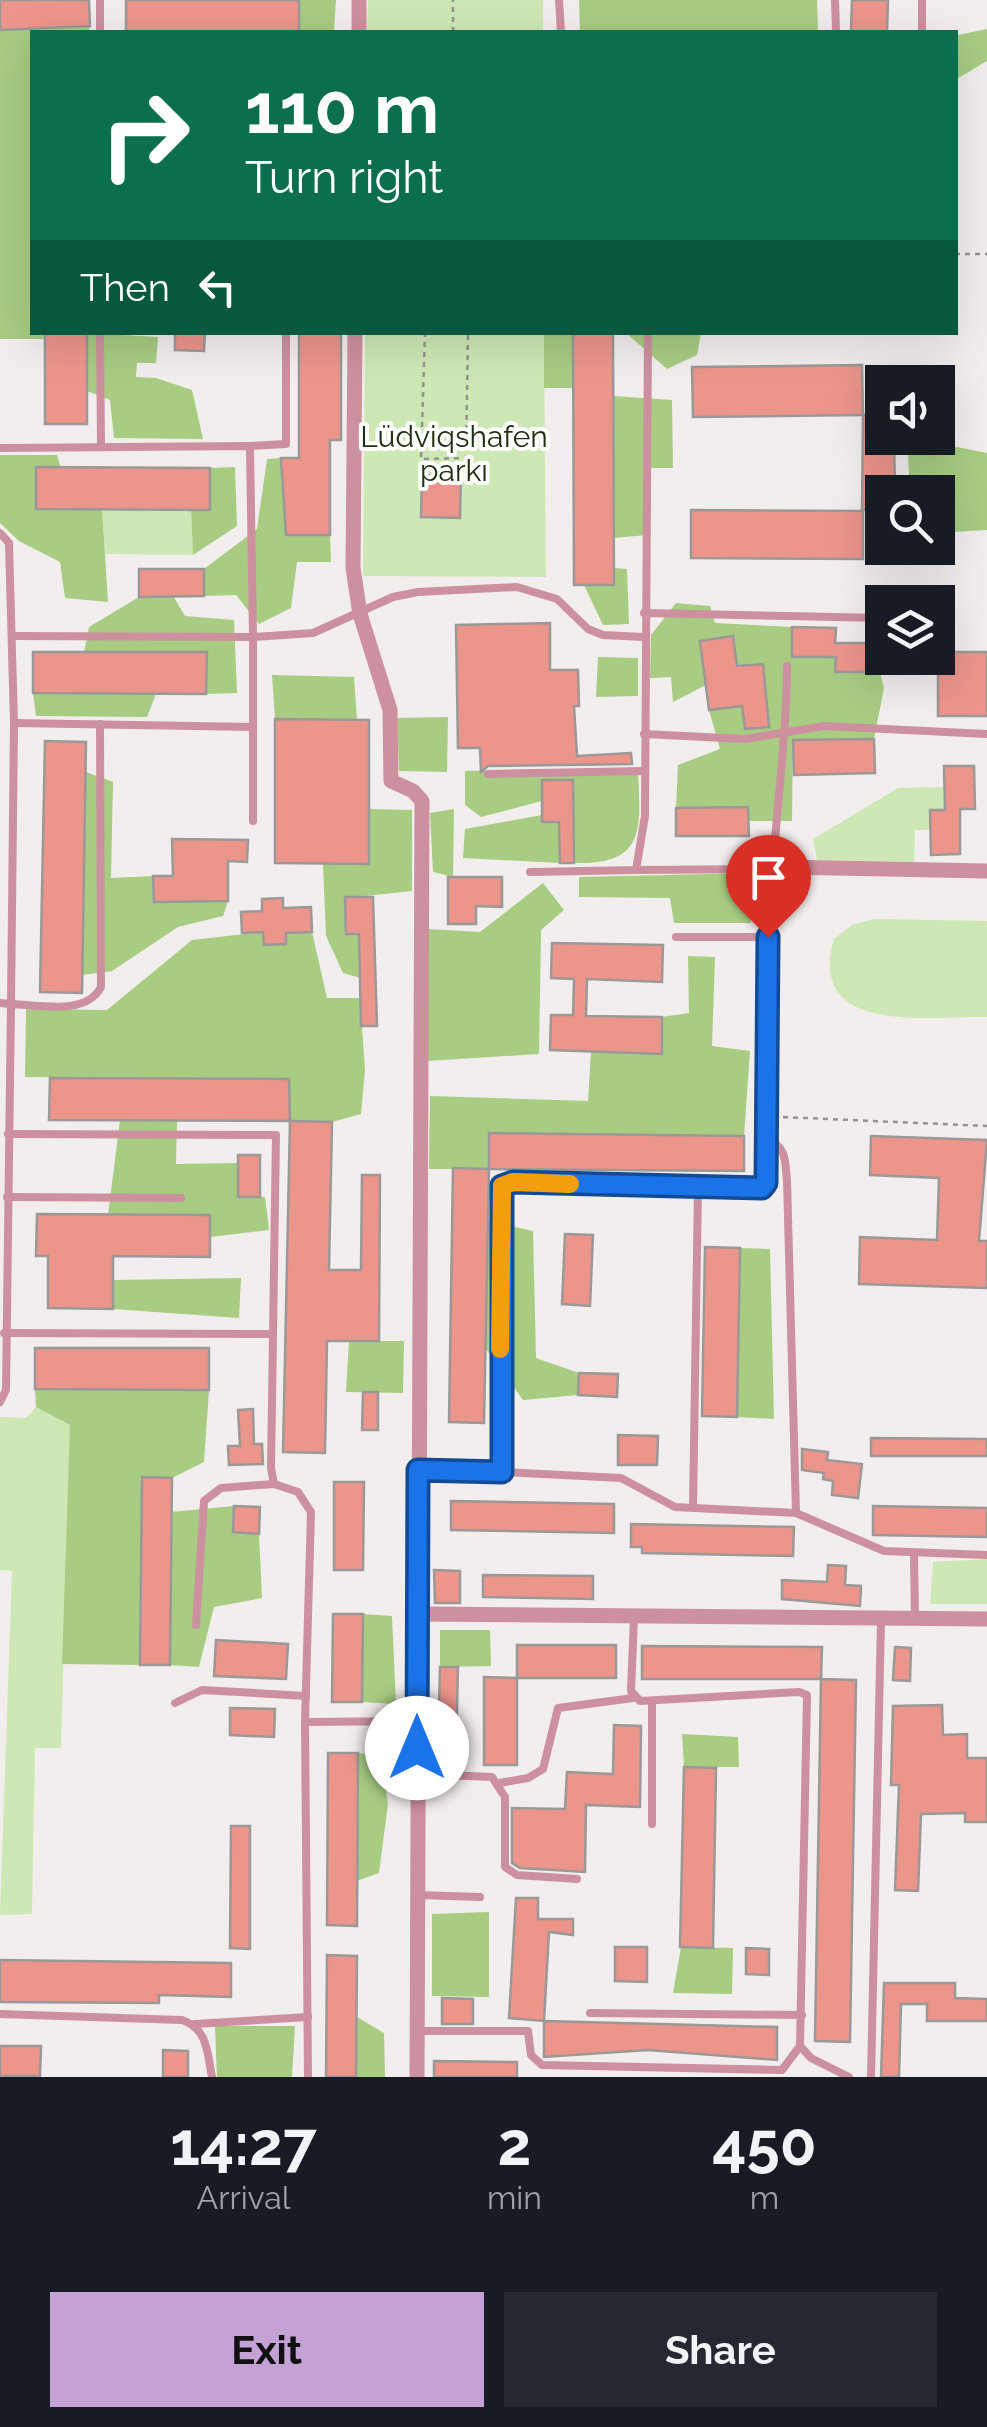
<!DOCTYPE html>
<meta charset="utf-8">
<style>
:root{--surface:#171b24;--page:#242831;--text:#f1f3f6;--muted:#9ea1a6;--accent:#c5a2d6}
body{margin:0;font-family:Raleway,sans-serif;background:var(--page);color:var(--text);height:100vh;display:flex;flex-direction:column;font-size:38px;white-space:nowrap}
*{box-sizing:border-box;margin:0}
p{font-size:32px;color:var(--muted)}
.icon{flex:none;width:55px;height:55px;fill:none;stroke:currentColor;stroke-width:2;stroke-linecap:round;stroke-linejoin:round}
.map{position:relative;height:2077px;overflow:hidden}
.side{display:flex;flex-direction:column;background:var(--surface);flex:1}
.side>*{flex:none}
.banner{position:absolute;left:30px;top:30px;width:928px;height:305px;border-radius:0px;box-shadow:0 10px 40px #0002;background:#0b6e4f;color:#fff;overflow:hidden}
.controls{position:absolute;left:865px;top:365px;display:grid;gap:20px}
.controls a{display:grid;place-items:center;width:90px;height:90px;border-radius:0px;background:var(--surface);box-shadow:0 10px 40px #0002;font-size:50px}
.pin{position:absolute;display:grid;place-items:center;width:85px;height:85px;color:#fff;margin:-102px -42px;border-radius:50% 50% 50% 0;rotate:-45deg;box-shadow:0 0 10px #0007}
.pin .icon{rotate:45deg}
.me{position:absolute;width:110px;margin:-55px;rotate:0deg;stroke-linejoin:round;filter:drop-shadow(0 0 8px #0008)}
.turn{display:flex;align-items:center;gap:35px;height:210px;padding:0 50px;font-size:45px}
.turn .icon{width:130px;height:130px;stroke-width:2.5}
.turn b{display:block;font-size:70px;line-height:85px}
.then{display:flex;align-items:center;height:95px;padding:0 50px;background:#0003;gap:20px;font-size:38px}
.eta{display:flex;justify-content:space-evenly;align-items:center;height:170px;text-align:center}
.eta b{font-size:60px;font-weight:700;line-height:70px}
.action{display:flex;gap:20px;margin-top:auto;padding:20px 50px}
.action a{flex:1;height:115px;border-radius:0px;background:var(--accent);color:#111;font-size:40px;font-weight:700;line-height:115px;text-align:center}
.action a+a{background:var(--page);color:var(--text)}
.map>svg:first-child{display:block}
</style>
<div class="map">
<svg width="987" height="2077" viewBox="0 0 987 2077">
<rect width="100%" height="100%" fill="#f2eeed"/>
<!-- green -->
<g fill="#cee8b5">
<path d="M368,0H543V32H367Z"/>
<path d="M365,333H544L546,577L363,576Z"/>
<path d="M102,509L191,510L193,555L105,554Z"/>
<path d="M944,787L945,810H931V830H915L914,862L817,860L813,839L898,788Z"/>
<path d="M874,919L987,921V1017C928,1016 806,1036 834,939L852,925Z"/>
<path d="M36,1407L70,1425L61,1748H35L32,1914L0,1915L12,1571L0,1570V1417L26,1418Z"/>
<path d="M987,1559V1604H930L933,1562Z"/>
</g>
<!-- forest -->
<g fill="#a7cc82">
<path d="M299,0H336L334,32H299Z"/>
<path d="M579,0H817L818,32H580Z"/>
<path d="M90,26L89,32H32V332L45,333V339H0V30Z"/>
<path d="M987,29V61L955,80L958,35Z"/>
<path d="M87,333L158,337L156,363H137L136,377L156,378L192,390L203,439L114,438L110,400L87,391Z"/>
<rect x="544" y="333" width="29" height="55"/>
<path d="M626,333H701L697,355L667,369Z"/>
<path d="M613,396L672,400L673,468H649L647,535L614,538Z"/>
<path d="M907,438H931L932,442L987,453V530L938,533V492H910Z"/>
<path d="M0,455H57L61,468H36L37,509H102L108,602L65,598L60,562L19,541L0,523Z"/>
<path d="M281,458V484H305L286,494V535H330L331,562H297L291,608L259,624L236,595L204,596V569L257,529L267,459Z"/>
<path d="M235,467L237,526L193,555L191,510L210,468Z"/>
<path d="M614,568L627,569L629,624L603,625L584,585H614Z"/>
<path d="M173,596L185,616L234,620L237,693L206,694V652H84L89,627L139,597Z"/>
<path d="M676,603L710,606L715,623L792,627V657H835L836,672H880L884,688L874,739L793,740L792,821H749L748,807L676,808L678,765L720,749L709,710L742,706L745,729L769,727L737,666L732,636L700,641L706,685L673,702L671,677L650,678L651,635Z"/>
<path d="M598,657L638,658V696L596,697Z"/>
<path d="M272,675L354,677L357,720L275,719Z"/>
<path d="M33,693L156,694L147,717L36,716Z"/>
<path d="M448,717L447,772L399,771L397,718Z"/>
<path d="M638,768C640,827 648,865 574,863L573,788L542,789V801L481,817L465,805V771Z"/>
<path d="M86,772L113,782L111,878L153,876L154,902L228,901L223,916L178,927L112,971L82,975Z"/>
<path d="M369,809L412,810V891L345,898L346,934L374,935V944L359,945L360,978L343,973L326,936L323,864H368Z"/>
<path d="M454,809L453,877L433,872L430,813Z"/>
<path d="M542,815L543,822H559L560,863L463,858L465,829Z"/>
<path d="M751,873V923H674L670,898L579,897V877Z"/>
<path d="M543,883L564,910L541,930L539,1054L428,1061L427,929L480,932Z"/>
<path d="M263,932L264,945L286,944V933L312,932L327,998H360L365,1070L361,1114L332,1122L290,1121L289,1079L25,1077L26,1009L107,1010L192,940Z"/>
<path d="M688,956L715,957L712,1046L750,1051L744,1136L490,1133L489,1169H429L430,1096L588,1101L591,1052L661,1054L662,1017L689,1013Z"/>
<path d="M120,1120L177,1121L176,1164L238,1163V1196L265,1197L269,1230L210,1237V1215H108Z"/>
<path d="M488,1221L533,1231L536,1358L579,1373L578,1395L523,1400L486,1349Z"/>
<path d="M740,1248L770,1249L774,1419L737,1417Z"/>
<path d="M241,1278L239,1318L113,1309V1280Z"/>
<path d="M349,1341H404L403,1393L346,1392Z"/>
<path d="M35,1389L209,1390L204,1462L172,1478H142L140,1665L62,1664L70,1425L36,1407Z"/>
<path d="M234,1506L233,1532L259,1534L262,1598L214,1607L199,1667L170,1665L171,1512Z"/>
<path d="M363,1614L392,1616L396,1704L362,1702Z"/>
<path d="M440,1630H490L491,1666L440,1667Z"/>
<path d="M682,1734L738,1737L739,1767H684Z"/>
<path d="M358,1753L381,1756L388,1804L379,1873L357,1881Z"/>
<path d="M489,1912V1997L432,1996V1914Z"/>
<path d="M681,1947L733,1948L732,1994L673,1993Z"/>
<path d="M357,2017L384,2033L385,2077H356Z"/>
<path d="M215,2026H295L292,2077H217Z"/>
</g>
<!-- building -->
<g fill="#ec958b" stroke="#9c9898" stroke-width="2.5">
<path d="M0,0H89L90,26L0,30Z"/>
<rect x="126" y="0" width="173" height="32"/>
<path d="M852,0H888L887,32H851Z"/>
<rect x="45" y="332" width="42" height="92"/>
<path d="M175,332H205L204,351L175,350Z"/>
<path d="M299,332H341V440H330V535H286L281,458H299Z"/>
<path d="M573,332H613L614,585H574Z"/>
<path d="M862,365L863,415L693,417L692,367Z"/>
<path d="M882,413V438H894L895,492H882V510H862L863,415Z"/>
<path d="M36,467L210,468V510L36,509Z"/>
<path d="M422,475L461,476L460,518L421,517Z"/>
<path d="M691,510L863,511V559L691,558Z"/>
<path d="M139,569H204V596L139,597Z"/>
<path d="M550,623V670H578L579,706H574L577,756L631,753L632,764L488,766L481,772L480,748H458L456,625Z"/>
<path d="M792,627L836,628L835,643H880V672H835L836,657H792Z"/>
<path d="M733,636L737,666L763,664L769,727L745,729L742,706L709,710L700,641Z"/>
<path d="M33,652H207L206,694L33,693Z"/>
<rect x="938" y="652" width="49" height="64"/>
<path d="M275,719L369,720V864L275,863Z"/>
<path d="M874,739L875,773L794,775L793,740Z"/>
<path d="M45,741L86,742L82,993L40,992Z"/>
<path d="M944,766H974L975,809H960V854L931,855L930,810H945Z"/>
<path d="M542,780H573L574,863H560L559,822H542Z"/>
<path d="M748,807L749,836H676V808Z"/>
<path d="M172,839L248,840L247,862L228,861V901L154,902L153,876H173Z"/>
<path d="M448,877H502V907L476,906V924H448Z"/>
<path d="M345,897H373L377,1026H361L359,934H346Z"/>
<path d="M283,898V908L311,907L312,932L286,933V944L264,945L263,932L242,933L241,912L262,911V899Z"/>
<path d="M552,943L663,945L662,982L587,979L586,1016L662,1017V1054L550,1050L551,1015H573L574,979L551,978Z"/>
<path d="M50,1078L289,1079L290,1121L49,1120Z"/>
<path d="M290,1121L332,1122L329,1270H361L362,1175H380L379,1341H327L325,1453L283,1452Z"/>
<path d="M489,1133L744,1136V1171L489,1169Z"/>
<path d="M871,1136L987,1140L979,1241H987V1288L859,1284L860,1237L937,1240L939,1178L870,1175Z"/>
<rect x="238" y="1155" width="22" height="42"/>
<path d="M453,1168L489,1169L484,1423L449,1422Z"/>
<path d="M37,1214L210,1215V1257L113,1256V1309L48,1308V1256H36Z"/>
<path d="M565,1234L593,1235L590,1306L562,1304Z"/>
<path d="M705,1247L740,1248L737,1417L702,1416Z"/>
<path d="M35,1348H209V1390L35,1389Z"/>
<path d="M579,1373L618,1374L617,1397L578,1395Z"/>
<path d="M363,1392H378V1430H362Z"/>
<path d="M253,1409L254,1444H262L263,1464L229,1465L228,1446H240L238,1410Z"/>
<path d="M618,1435L658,1436L657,1465H618Z"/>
<path d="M871,1438L987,1439V1456H871Z"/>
<path d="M802,1449L828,1452L827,1460L862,1464L858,1498L832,1495L833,1481L823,1479L824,1473L802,1470Z"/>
<path d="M142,1477L172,1478L170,1665H140Z"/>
<path d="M334,1482H364L363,1570H334Z"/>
<path d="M451,1501L614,1504V1533L451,1530Z"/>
<path d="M234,1506L260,1507L259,1534L233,1532Z"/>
<path d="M873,1506L987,1508V1537L873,1535Z"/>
<path d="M631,1524L794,1527L793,1556L642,1553V1547H631Z"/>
<path d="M828,1565L846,1566L845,1585L861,1586L860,1606L782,1599V1580L827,1582Z"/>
<path d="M434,1570L460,1571V1603H435Z"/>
<path d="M483,1575L593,1576V1599L483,1597Z"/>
<path d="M333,1614H363L362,1702H332Z"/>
<path d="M216,1640L288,1644L286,1679L214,1676Z"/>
<rect x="517" y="1645" width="99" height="33"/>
<path d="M642,1646L822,1647L821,1679H642Z"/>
<path d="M895,1647L911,1648L910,1681L893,1680Z"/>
<path d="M440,1667H458L456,1747L438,1746Z"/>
<path d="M484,1677L517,1678V1765H484Z"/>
<path d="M821,1679L856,1680L850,2042L815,2041Z"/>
<path d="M942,1705L943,1735L967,1734V1758H987V1822H965V1813L921,1814L918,1891L895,1890L899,1785H891L893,1706Z"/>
<path d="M230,1708L275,1709L274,1737L230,1735Z"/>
<path d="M614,1725L641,1726L640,1807L586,1805L585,1872L520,1868L512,1863V1808L565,1809L567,1772L613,1774Z"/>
<path d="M328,1753H358L357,1926L327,1925Z"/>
<path d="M684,1767L716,1768L713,1948L680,1947Z"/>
<path d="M231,1826H250V1949L230,1948Z"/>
<path d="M516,1898H538V1919H573V1935L549,1932L544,2021L509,2018Z"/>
<path d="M615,1947H647V1982L615,1981Z"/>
<path d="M746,1948L769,1949V1975L746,1974Z"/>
<path d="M327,1955L357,1956L356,2077H326Z"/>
<path d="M0,1960L231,1963V1997L159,1995V2003L0,2002Z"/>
<path d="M884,1983H955V1998L987,1999V2021H927V2004H901L899,2077H881Z"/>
<path d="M442,1998L473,1999V2024H442Z"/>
<path d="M544,2021L777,2027V2060L648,2050L544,2057Z"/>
<path d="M0,2046H41L40,2076H0Z"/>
<path d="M163,2050L188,2051V2077H163Z"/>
<path d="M434,2061L517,2062V2077H434Z"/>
</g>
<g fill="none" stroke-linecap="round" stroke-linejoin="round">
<!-- path -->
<g stroke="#949291" stroke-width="2.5" stroke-dasharray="5 5" stroke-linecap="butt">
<path d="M453,32V0"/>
<path d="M955,254H987"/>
<path d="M425,332L421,459L466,458L468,332"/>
<path d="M783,1117L987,1126"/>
</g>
<!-- service -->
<g stroke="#cd909e" stroke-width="8">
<path d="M100,0V32"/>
<path d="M559,0L561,32"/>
<path d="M835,0L836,32"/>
<path d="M922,32V0"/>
<path d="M100,332L101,447"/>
<path d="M250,446L286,444V332"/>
<path d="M0,448L250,446L253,637L12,636"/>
<path d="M0,533L9,543L14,723L11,1004L0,1003"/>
<path d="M644,613L882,618"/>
<path d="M14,723L253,727"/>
<path d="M644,734L745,739L824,726L987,734"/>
<path d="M488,774L645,771"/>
<path d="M253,821V637L313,633L393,597L418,592L517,587L557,599L588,629L603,635L643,637"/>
<path d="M636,870L773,869C777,801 787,734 787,666"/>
<path d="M530,872L636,870L645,816L648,332"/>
<path d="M676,937H769"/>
<path d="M8,1134L276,1135L271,1468L274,1484L298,1492L311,1512L305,1722L417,1721"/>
<path d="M766,1140C787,1145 785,1162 787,1180L796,1513"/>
<path d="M7,1197L181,1198"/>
<path d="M4,1333L273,1334"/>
<path d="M0,1402L6,1390L11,1004C40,1005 86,1016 101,987L100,724"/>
<path d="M502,1472L621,1478L675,1507L796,1513L884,1551L987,1555"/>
<path d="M693,1508L698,1188"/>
<path d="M914,1555L915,1619"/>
<path d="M634,1618L631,1691L640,1701L799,1692L807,1695L800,2046L811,2058L849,2077"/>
<path d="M196,1625L204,1501L221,1488L274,1484"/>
<path d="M175,1703L202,1690L306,1696"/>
<path d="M305,1722L308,2077"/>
<path d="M417,1774L492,1777L505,1797V1867L517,1875L577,1879"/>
<path d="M499,1783L528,1778L543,1769L558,1708L633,1698"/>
<path d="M652,1824V1701"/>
<path d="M417,1895L480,1897"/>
<path d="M590,2013L802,2015"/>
<path d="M0,2014L182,2020C208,2029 207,2052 212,2077"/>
<path d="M195,2024L308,2017"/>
<path d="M417,2031H528L531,2055L542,2065L782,2070L800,2046"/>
<path d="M871,2077L881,1620"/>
</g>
<!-- minor -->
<g stroke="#cd909e" stroke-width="15">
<path d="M359,32V0"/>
<path d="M355,332L353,568L360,614L390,710L391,781L413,791L422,801L417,2077"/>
<path d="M418,1470L502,1472L498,1198L502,1187L513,1182L753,1190L766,1183L769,873L783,867L987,871"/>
<path d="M418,1614L987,1619"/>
</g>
</g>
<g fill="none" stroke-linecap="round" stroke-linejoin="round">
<!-- route casing -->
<g stroke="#114b97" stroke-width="25">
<path id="route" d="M417,1748L418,1470L502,1472V1186L513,1182L762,1188L766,1183L768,937"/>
</g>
<!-- route -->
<use href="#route" stroke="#1a73e8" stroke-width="18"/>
<!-- slow -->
<path stroke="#f59e0b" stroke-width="18" d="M500,1349L502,1186L513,1182L570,1184"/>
</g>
<g text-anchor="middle" stroke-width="8" stroke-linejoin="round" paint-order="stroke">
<!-- park labels -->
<g font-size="30" fill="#202f10" stroke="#fff">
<text x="454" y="447">Lüdviqshafen<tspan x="454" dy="34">parkı</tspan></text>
</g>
</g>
</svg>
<div class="controls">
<a><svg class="icon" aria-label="sound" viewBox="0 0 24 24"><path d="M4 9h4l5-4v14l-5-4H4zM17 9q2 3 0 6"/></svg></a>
<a><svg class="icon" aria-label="search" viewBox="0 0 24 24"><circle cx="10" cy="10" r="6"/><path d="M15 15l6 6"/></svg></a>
<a><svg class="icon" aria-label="layers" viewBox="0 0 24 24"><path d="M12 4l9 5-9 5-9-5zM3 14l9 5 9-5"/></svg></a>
</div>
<div class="pin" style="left:768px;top:937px;background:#d93025"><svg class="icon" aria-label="arrive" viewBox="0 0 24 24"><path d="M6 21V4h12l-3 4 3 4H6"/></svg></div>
<svg class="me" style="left:417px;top:1748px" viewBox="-20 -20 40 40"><circle r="19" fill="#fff"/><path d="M0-13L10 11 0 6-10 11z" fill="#1a73e8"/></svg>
<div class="banner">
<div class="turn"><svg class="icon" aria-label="right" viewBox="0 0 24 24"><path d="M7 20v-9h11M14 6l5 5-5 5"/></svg><div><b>110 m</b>Turn right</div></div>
<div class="then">Then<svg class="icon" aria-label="left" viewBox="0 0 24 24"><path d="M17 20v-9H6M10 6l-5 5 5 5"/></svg></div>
</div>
</div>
<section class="side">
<div class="eta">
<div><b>14:27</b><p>Arrival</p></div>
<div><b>2</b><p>min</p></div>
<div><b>450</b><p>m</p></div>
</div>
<div class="action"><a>Exit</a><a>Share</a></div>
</section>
